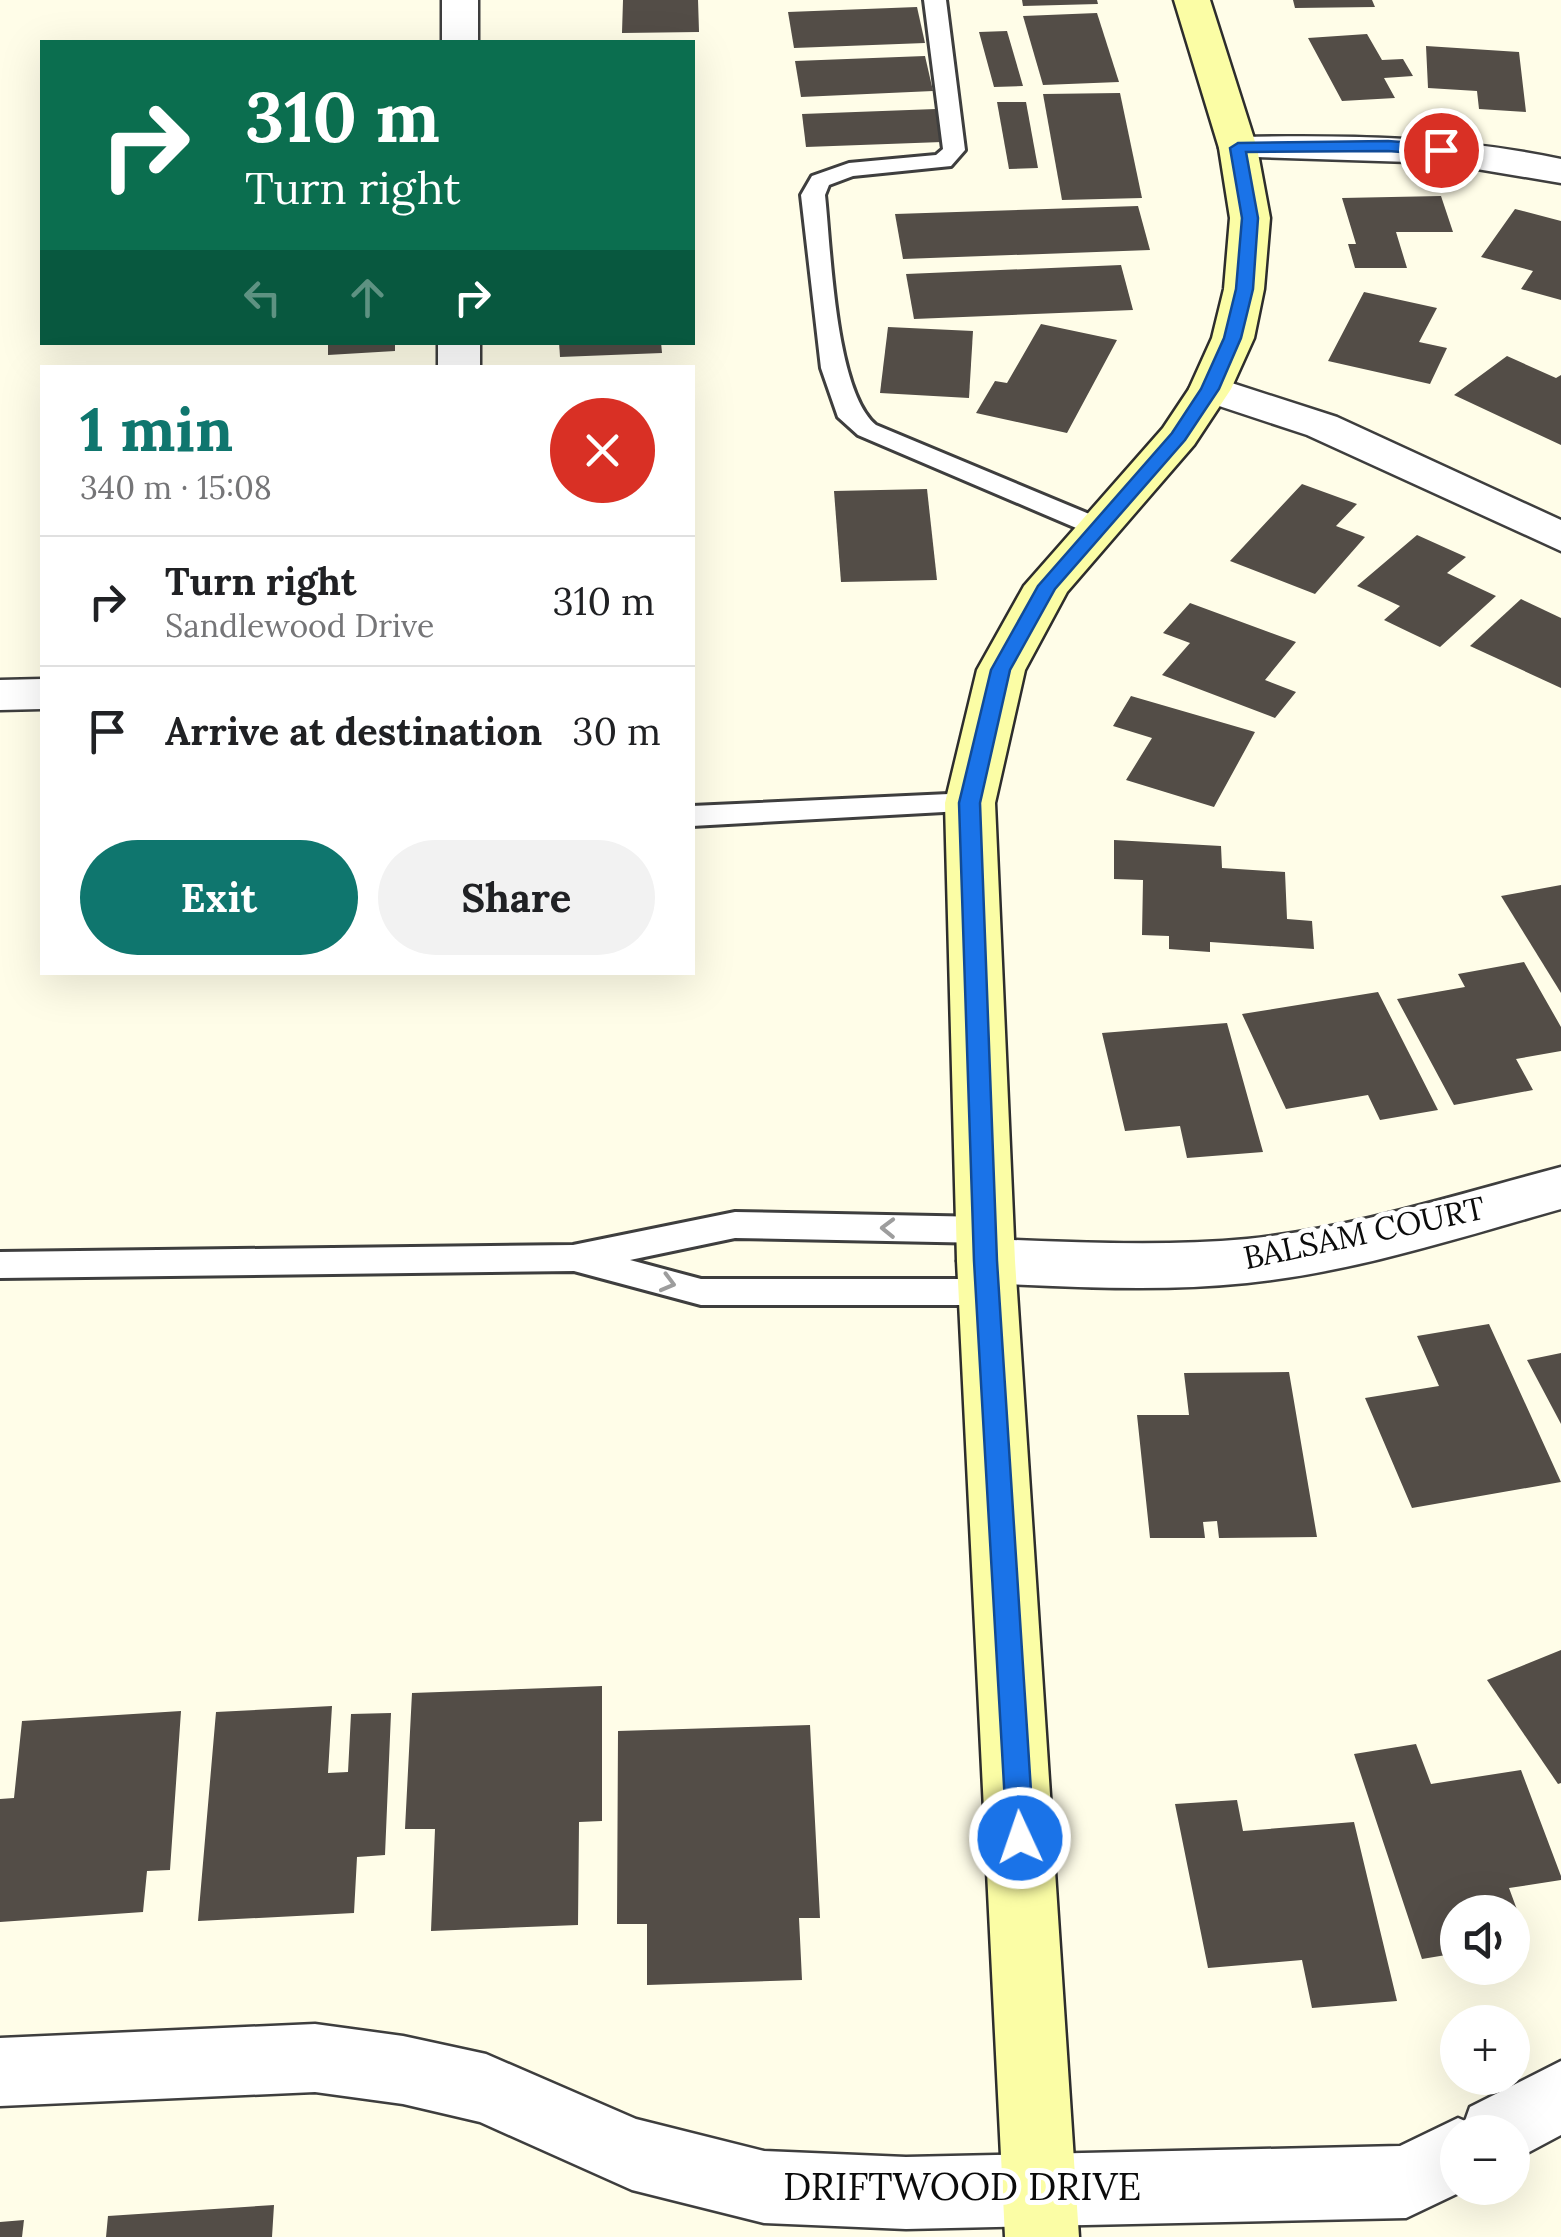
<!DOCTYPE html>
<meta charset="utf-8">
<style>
:root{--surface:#fff;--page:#f2f2f2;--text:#202124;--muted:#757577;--line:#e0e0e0;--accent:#0f766e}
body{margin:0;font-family:Lora,serif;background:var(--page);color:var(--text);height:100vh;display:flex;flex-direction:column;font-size:38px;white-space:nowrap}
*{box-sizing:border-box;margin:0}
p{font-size:32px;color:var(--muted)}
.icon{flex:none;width:55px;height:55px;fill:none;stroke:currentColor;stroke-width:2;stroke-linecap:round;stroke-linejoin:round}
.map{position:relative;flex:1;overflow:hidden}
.sheet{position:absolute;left:40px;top:365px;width:655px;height:610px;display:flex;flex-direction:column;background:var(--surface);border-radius:0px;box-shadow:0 10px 40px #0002}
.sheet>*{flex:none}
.top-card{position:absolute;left:40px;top:40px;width:655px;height:305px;border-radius:0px;box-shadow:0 10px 40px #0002;background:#0b6e4f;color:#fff;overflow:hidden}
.fabs{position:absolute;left:1440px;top:1895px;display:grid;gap:20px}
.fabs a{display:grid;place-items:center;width:90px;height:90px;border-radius:50%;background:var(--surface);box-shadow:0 10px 40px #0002;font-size:50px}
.pin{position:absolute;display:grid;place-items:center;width:85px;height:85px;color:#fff;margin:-42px;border:5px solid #fff;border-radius:50%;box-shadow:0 2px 10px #0007}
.me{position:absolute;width:110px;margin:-55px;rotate:357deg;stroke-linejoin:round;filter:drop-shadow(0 0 8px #0008)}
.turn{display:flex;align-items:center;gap:35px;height:210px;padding:0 40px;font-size:45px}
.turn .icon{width:130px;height:130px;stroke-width:2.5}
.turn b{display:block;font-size:70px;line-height:85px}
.lanes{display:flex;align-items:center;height:95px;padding:0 40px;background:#0003;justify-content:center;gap:50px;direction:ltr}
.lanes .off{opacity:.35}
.round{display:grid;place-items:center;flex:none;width:105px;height:105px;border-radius:52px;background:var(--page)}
.headline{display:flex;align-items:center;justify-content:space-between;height:170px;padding:0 40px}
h1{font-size:60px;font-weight:700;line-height:75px;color:var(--accent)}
.action{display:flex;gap:20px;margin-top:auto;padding:20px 40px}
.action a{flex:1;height:115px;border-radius:60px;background:var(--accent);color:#fff;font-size:40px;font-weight:700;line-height:115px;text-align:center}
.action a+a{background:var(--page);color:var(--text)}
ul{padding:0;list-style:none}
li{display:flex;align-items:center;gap:30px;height:130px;padding:0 40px;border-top:2px solid var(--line)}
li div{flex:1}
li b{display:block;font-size:38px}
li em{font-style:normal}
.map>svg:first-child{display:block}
</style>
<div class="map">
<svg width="1561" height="2237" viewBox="0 0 1561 2237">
<rect width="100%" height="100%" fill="#fffde8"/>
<!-- building -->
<g fill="#534d47">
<path d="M623,0H698L699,32L622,33Z"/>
<path d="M1022,0H1097L1098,4L1023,6Z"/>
<path d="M1293,0H1372L1375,7L1295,8Z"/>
<path d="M917,7L925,43L794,48L788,12Z"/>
<path d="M1097,13L1119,82L1043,85L1023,16Z"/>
<path d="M1007,31L1023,86L994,87L979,32Z"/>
<path d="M1367,34L1382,60L1403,59L1413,76L1384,78L1395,98L1342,101L1308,38Z"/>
<path d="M1426,46L1519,52L1526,112L1479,109L1477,91L1428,88Z"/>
<path d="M925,56L933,91L801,97L795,61Z"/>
<path d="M1120,93L1142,198L1062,200L1043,94Z"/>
<path d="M997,102H1026L1038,168L1009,169Z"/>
<path d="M936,109L942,142L806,147L802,114Z"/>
<path d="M1441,196L1453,232H1396L1407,268H1355L1348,244H1356L1342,198Z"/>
<path d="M1138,206L1150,250L903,259L895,214Z"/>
<path d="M1515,209L1561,221V300L1521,289L1533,271L1481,257Z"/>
<path d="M1121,265L1133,310L914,319L906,274Z"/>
<path d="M1364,292L1437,308L1419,342L1447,348L1430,384L1328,361Z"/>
<path d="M1041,324L1117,340L1067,433L976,413L995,381L1007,383Z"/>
<path d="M888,327L973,331L969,398L880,393Z"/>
<path d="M328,342H395V351L328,355Z"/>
<path d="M559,342H661L662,353L560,357Z"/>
<path d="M1507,356L1556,378L1561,375V445L1454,395Z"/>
<path d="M1302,484L1357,504L1336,526L1365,537L1315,594L1230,561Z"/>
<path d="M927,489L937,580L841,582L834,491Z"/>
<path d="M1417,535L1466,557L1447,573L1496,596L1440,647L1384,620L1400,606L1357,586Z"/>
<path d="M1521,599L1561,618V688L1470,646Z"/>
<path d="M1190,603L1296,642L1265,680L1296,692L1275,718L1162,675L1190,643L1163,633Z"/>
<path d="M1131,696L1255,732L1214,807L1126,780L1152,738L1113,726Z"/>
<path d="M1114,840L1221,846L1222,868L1285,872L1287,919L1312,921L1314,949L1210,942V952L1169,949V936L1142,935L1143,880L1114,879Z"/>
<path d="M1561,885V993L1501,896Z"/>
<path d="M1524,962L1561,1027V1051L1516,1059L1533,1090L1454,1105L1397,999L1465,987L1458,974Z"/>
<path d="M1378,992L1438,1110L1380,1120L1368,1095L1286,1109L1242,1014Z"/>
<path d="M1227,1023L1263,1152L1187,1158L1180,1126L1125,1131L1102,1033Z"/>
<path d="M1489,1324L1561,1482L1412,1508L1365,1398L1439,1386L1417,1336Z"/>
<path d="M1561,1353V1424L1527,1360Z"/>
<path d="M1289,1372L1317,1537L1219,1538L1217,1521L1203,1522L1205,1538H1150L1137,1415H1189L1184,1373Z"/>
<path d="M1561,1650V1783L1558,1784L1487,1680Z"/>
<path d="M602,1686V1821L579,1822L578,1925L431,1931L435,1829H405L412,1693Z"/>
<path d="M332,1706L328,1773L348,1772L351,1714L391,1713L385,1855L357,1857L354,1913L198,1921L216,1712Z"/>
<path d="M181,1711L170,1870L147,1871L143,1912L0,1922V1799L14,1798L22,1721Z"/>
<path d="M810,1725L820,1918H799L802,1980L647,1985V1924H617L618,1731Z"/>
<path d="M1416,1744L1431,1784L1521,1770L1561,1876V1880L1509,1888L1529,1942L1512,1944V1912H1458V1953L1422,1959L1354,1754Z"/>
<path d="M1237,1800L1243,1831L1354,1822L1397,2001L1312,2008L1302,1960L1208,1968L1175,1804Z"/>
<path d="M274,2205L272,2237H106L108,2216Z"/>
<path d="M24,2220L22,2237H0V2222Z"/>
</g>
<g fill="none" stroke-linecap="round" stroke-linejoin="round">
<!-- lane casing -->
<g stroke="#3e3e3e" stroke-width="6">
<g id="lane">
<path d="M924,0H946L965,150L951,166L853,176L829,185L825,195C831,250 835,391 876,425L1106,521L1110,527L1106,533H1088L858,435L838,417L821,368L801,195L812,176L849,163L936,155L943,149Z"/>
<path d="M970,793L980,796L985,803L980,810L692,826V806Z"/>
<path d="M735,1212L986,1217L998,1221L1003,1230L998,1239L986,1243L735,1238L630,1260L701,1279H990L1002,1283L1007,1292L1002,1301L990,1305H701L574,1271L0,1278V1252L573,1245Z"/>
</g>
</g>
<!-- street casing -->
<g stroke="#3e3e3e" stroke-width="5">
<g id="street">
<rect x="442" y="0" width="36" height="42"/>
<path d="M1238,137C1347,135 1454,136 1561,159V183L1441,163L1224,156L1219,148L1224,140Z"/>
<rect x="438" y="342" width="42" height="26"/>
<path d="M1210,376L1337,417L1561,520V551L1307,435L1195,398L1189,389L1195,380Z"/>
<path d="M42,679V709L0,710V680Z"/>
<path d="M1561,1167V1209C1458,1238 1354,1272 1247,1283C1161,1292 1073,1287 986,1283L966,1277L957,1261L966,1245L986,1239C1073,1242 1160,1247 1247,1239C1354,1228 1458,1194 1561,1167Z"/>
<path d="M315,2024L403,2036L486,2054L636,2119L764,2151L906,2157L1400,2146L1458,2118L1465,2121L1470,2107L1561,2061V2135L1512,2161V2132H1458V2188H1469L1406,2218L906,2229L764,2223L632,2190L480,2122L403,2104L315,2092L0,2106V2038Z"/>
</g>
</g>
<!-- secondary casing -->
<g stroke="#2d2d2d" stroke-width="5">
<path id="secondary" d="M1174,0H1210L1257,148L1270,218L1264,289L1254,338L1231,389L1194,445L1067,592L1025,670L995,803L1015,1261L1079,2237H1005L957,1261L945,803L977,670L1024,586L1163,428L1189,389L1212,338L1224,289L1230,218L1219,148Z"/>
</g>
<!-- lane -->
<use href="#lane" fill="#fff" fill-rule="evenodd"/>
<!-- street -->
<use href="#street" fill="#fff" fill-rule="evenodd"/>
<!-- secondary -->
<use href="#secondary" fill="#fbfda5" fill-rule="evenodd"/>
</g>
<!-- one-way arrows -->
<defs><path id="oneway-chevron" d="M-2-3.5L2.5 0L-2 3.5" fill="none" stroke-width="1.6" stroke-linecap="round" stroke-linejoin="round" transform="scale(2.5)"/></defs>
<g stroke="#9d9d9d">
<use href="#oneway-chevron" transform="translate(888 1228) rotate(-179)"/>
<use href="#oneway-chevron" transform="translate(668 1283) rotate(15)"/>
</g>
<!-- route -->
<path fill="#1a73e8" stroke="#114b97" stroke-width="2.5" d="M1388,141L1441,145L1449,150L1441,155L1388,151L1246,152L1258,218L1253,289L1241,338L1219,389L1185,440L1055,589L1010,670L980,803L997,1261L1034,1838L1030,1847L1020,1851L1011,1847L1007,1838L974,1261L959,803L991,670L1038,586L1172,433L1201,389L1224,338L1236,289L1242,218L1230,148L1238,143Z"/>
<g text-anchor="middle" stroke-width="10" stroke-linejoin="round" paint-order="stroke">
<!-- street labels -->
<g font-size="32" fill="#0b0b0b" stroke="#fff">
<text transform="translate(1364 1233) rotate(-12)" y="11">BALSAM COURT</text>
</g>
<!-- near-street labels -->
<g font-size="38" fill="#0b0b0b" stroke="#fff">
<text x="962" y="2200">DRIFTWOOD DRIVE</text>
</g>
</g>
</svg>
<div class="fabs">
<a><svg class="icon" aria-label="sound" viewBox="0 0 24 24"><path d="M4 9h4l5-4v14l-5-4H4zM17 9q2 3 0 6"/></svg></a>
<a>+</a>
<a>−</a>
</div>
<div class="pin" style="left:1441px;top:150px;background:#d93025"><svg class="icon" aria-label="arrive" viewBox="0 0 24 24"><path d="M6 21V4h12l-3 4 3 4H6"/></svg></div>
<svg class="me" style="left:1020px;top:1838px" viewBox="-20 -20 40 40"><circle r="17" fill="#1a73e8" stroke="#fff" stroke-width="3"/><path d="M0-11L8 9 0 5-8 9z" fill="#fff"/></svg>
<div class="top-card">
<div class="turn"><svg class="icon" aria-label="right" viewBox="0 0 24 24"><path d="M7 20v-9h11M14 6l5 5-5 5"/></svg><div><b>310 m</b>Turn right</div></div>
<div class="lanes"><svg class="icon off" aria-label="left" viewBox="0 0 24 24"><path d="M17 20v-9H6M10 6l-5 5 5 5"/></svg><svg class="icon off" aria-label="ahead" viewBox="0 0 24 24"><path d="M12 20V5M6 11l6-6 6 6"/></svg><svg class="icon" aria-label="right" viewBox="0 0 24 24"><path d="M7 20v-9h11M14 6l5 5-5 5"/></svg></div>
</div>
<section class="sheet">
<div class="headline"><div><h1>1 min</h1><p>340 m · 15:08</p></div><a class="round" style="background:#d93025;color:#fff"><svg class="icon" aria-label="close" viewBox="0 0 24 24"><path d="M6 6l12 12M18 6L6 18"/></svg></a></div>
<ul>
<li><svg class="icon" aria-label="right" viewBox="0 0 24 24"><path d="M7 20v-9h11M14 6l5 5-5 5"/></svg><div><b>Turn right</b><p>Sandlewood Drive</p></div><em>310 m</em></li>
<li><svg class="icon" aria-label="arrive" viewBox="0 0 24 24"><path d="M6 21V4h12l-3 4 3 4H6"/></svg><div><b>Arrive at destination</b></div><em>30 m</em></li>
</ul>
<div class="action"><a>Exit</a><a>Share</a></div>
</section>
</div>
